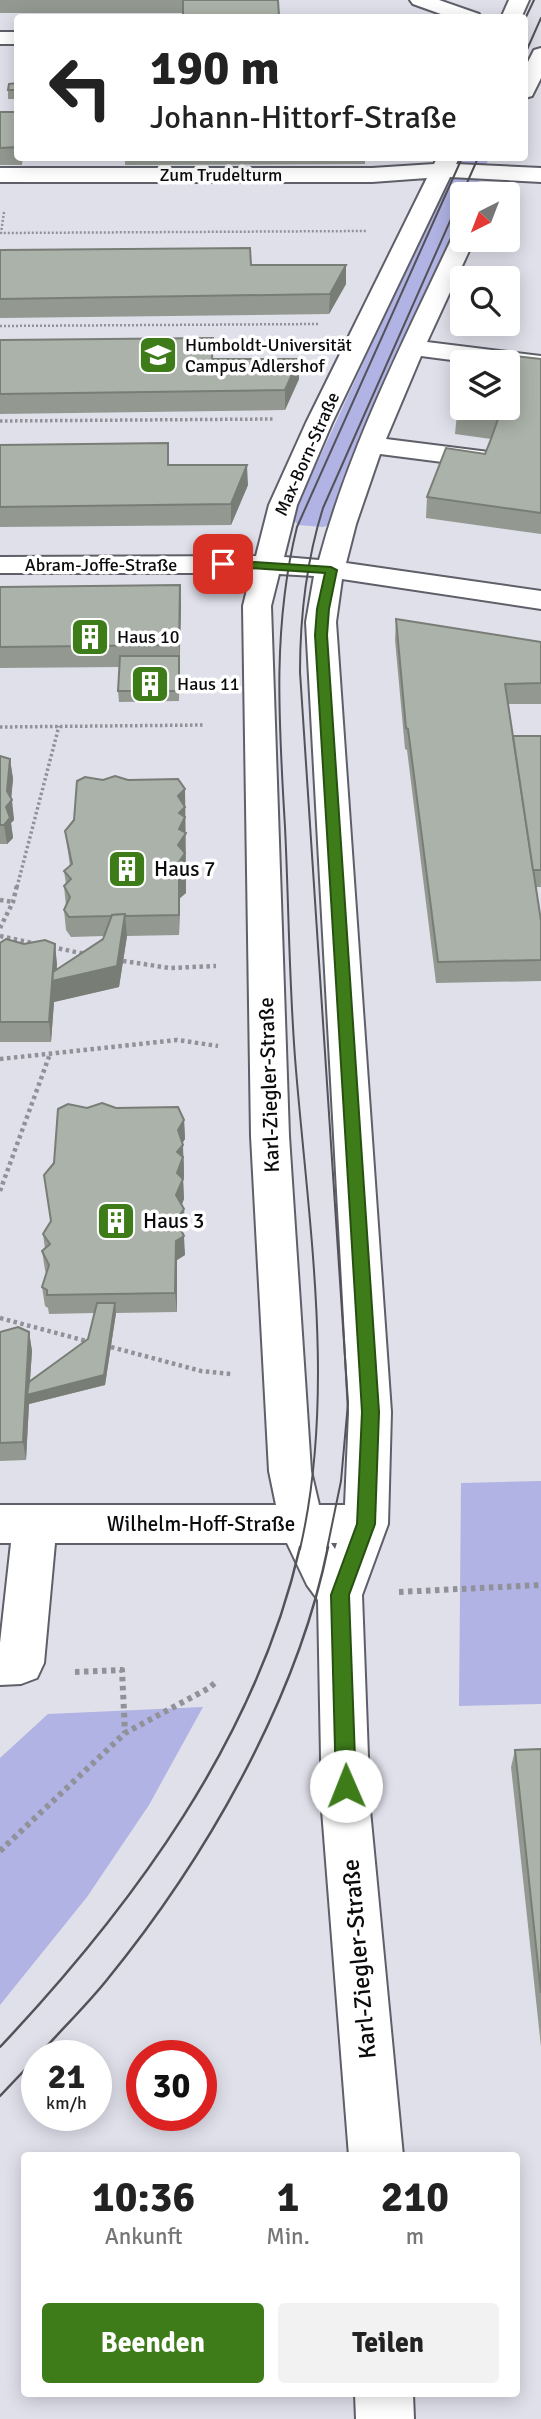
<!DOCTYPE html>
<html lang="de">
<meta charset="utf-8">
<style>
:root{--surface:#fff;--page:#f2f2f2;--text:#222;--muted:#767676;--accent:#3e7c1a}
body{margin:0;font-family:Signika,sans-serif;background:var(--page);color:var(--text);height:100vh;display:flex;flex-direction:column;font-size:26px;white-space:nowrap}
*{box-sizing:border-box;margin:0}
p{font-size:23px;color:var(--muted)}
.icon{flex:none;width:38px;height:38px;fill:none;stroke:currentColor;stroke-width:2;stroke-linecap:round;stroke-linejoin:round}
.map{position:relative;flex:1;overflow:hidden}
.details{position:absolute;left:21px;top:2152px;width:499px;height:245px;display:flex;flex-direction:column;background:var(--surface);border-radius:7px;box-shadow:0 4px 18px #0003}
.details>*{flex:none}
.top-card{position:absolute;left:14px;top:14px;width:514px;height:147px;border-radius:7px;box-shadow:0 4px 18px #0003;background:#fff;color:var(--text);overflow:hidden}
.needle{width:46px;rotate:222deg}
.tools{position:absolute;left:450px;top:182px;display:grid;gap:14px}
.tools a{display:grid;place-items:center;width:70px;height:70px;border-radius:7px;background:var(--surface);box-shadow:0 4px 18px #0003;font-size:35px}
.speed{position:absolute;left:21px;top:2040px;display:flex;gap:14px;font-size:35px;font-weight:700;text-align:center}
.speed>*{display:grid;place-content:center;width:91px;height:91px;border-radius:50%;background:var(--surface);box-shadow:0 4px 18px #0003;line-height:1}
.speed small{font-size:18px;font-weight:400}
.speed .limit{border:10px solid #d22;background:#fff;color:#111}
.pin{position:absolute;display:grid;place-items:center;width:60px;height:60px;color:#fff;margin:-30px;border-radius:14px;box-shadow:0 4px 10px #0006}
.me{position:absolute;width:77px;margin:-38px;rotate:359deg;stroke-linejoin:round;filter:drop-shadow(0 0 5px #0008)}
.turn{display:flex;align-items:center;gap:24px;height:147px;padding:0 21px;font-size:32px}
.turn .icon{width:91px;height:91px;stroke-width:2.5}
.turn b{display:block;font-size:49px;line-height:60px}
.eta{display:flex;justify-content:space-evenly;align-items:center;height:119px;text-align:center}
.eta b{font-size:42px;font-weight:800;line-height:49px}
.button{display:flex;gap:14px;margin-top:auto;padding:14px 21px}
.button a{flex:1;height:80px;border-radius:7px;background:var(--accent);color:#fff;font-size:28px;font-weight:800;line-height:80px;text-align:center}
.button a+a{background:var(--page);color:var(--text)}
.map>svg:first-child{display:block}
</style>
<div class="map">
<svg width="541" height="2419" viewBox="0 0 541 2419">
<rect width="100%" height="100%" fill="#e0e0eb"/>
<!-- green -->
<g fill="#b0b3e3">
<path d="M457,158H489L473,194H462V219L329,525L323,527L298,525L292,518Z"/>
<path d="M541,1481V1704L459,1706L461,1483Z"/>
<path d="M203,1707L149,1805L87,1897L0,2005V1758L48,1714Z"/>
</g>
<g fill="none" stroke-linecap="round" stroke-linejoin="round">
<!-- minor casing -->
<g stroke="#5e5f68" stroke-width="4">
<g id="minor">
<path d="M410,0H439L479,14L481,18H452L413,4Z"/>
<path d="M509,0H529L521,18H501Z"/>
<rect x="0" y="32" width="18" height="12"/>
<path d="M541,48V78L532,96L525,98V68L534,50Z"/>
<path d="M437,158H459L456,164L541,168V182L450,177L332,423L297,505L284,557L319,560C349,448 402,344 451,240L455,235L462,233V240H474L427,342L541,356V372L508,367V362H467L421,356L386,439L489,452L498,454L502,460L498,466L489,468L380,454L356,524L346,563L541,591V609L342,579L336,622L391,1412L388,1524L362,1595L370,1810L403,2156H349L322,1810L318,1600L307,1585L287,1543H55L44,1663L37,1678L21,1684L0,1685V1643L11,1543H0V1505H276L269,1471L251,1136L243,606L251,573H0V557L256,556L269,505L306,423L427,178L372,182H0V168H372L434,164ZM279,574L314,576L306,622L349,1412L345,1505H319L311,1471L289,1136L271,606ZM331,1543H337L335,1549Z"/>
<path d="M355,2394H413L414,2419H356Z"/>
</g>
</g>
<!-- path-far3 -->
<g stroke="#919199" stroke-width="2.5" stroke-dasharray="2 2" stroke-linecap="butt">
<path d="M4,212L1,233L367,231"/>
<path d="M0,326L318,324"/>
</g>
<!-- path-far2 -->
<g stroke="#919199" stroke-width="3.5" stroke-dasharray="2.5 2.5" stroke-linecap="butt">
<path d="M0,421L273,419"/>
<path d="M0,727L204,725"/>
<path d="M17,887L59,726"/>
</g>
<!-- path-far1 -->
<g stroke="#919199" stroke-width="4.5" stroke-dasharray="3.5 3.5" stroke-linecap="butt">
<path d="M0,900L13,902"/>
<path d="M0,928L13,902L17,885"/>
<path d="M0,936L37,944"/>
<path d="M52,947L85,954"/>
<path d="M123,961L170,968L216,966"/>
<path d="M0,1059L177,1040L218,1046"/>
<path d="M0,1191L50,1054"/>
<path d="M0,1318L90,1342"/>
<path d="M111,1347L201,1371L231,1374"/>
</g>
<!-- path -->
<g stroke="#919199" stroke-width="6" stroke-dasharray="4.5 4.5" stroke-linecap="butt">
<path d="M399,1592L541,1585"/>
<path d="M75,1672L122,1670L125,1733"/>
<path d="M0,1851L125,1733L209,1688L217,1681"/>
</g>
<!-- minor -->
<use href="#minor" fill="#fff" fill-rule="evenodd"/>
<!-- tram-far1 -->
<g stroke="#525258" stroke-width="2">
<path d="M525,19L534,0"/>
<path d="M525,54L541,18"/>
<path d="M300,1549C336,1394 309,1227 296,1070C289,989 289,908 285,827C279,725 272,627 297,527L462,158"/>
<path d="M327,1549L341,1481L348,1403L300,672C300,616 306,562 323,508L478,158"/>
</g>
<!-- tram -->
<g stroke="#525258" stroke-width="2.5">
<path d="M0,2047C133,1906 256,1739 300,1547"/>
<path d="M38,2056C60,2031 85,2007 106,1981C204,1861 297,1701 328,1547"/>
<path d="M0,2096L37,2057"/>
</g>
</g>
<!-- wall -->
<g fill="#939991">
<path d="M0,0H278L279,18H183V13H0Z"/>
<path d="M18,83V99H8V90Z"/>
<path d="M0,112H18V158H23L22,165H0Z"/>
<path d="M125,158H365V164L125,165Z"/>
<path d="M0,250L251,265L346,284L329,314L0,318Z"/>
<path d="M0,340L214,359H299V379L285,410L0,414Z"/>
<path d="M541,359V534L426,518L427,497L485,454L491,439L455,434L457,413Z"/>
<path d="M0,445L169,465L248,485L231,525L0,527Z"/>
<path d="M180,585L181,605L179,701L119,702L118,691L120,667L0,668V587Z"/>
<path d="M396,619L541,642V704H508L513,736H541V887H536L541,921V981L436,983L407,750L405,749L395,640Z"/>
<path d="M0,756L10,759L13,779L11,798L14,820L11,823L13,838L7,844H0Z"/>
<path d="M103,780H128L185,789L186,893L180,898L179,935L127,936L119,987L54,1002L51,1042H0V943L24,944H55L57,969L103,939L104,936L71,937L66,930L64,910L66,906L64,886L66,884L64,871L70,866L65,831Z"/>
<path d="M87,1108H116L184,1120L185,1139L182,1143L184,1164V1177L183,1179L184,1199L182,1205L184,1209L185,1228L182,1232L185,1255L177,1260V1312L116,1313L105,1385L29,1404L26,1460L0,1461V1332H29L32,1351L30,1380L88,1339L94,1313L49,1314L48,1308L45,1306L42,1287L46,1273L45,1270L42,1251L45,1249L43,1234L51,1222L54,1163Z"/>
<path d="M541,1749V2047L511,1767L515,1750Z"/>
</g>
<!-- shaded-wall -->
<g fill="#787d76">
<path d="M346,265V284L329,314L330,294Z"/>
<path d="M299,359V379L285,410V390Z"/>
<path d="M247,465L248,485L231,525V504Z"/>
<path d="M180,585L181,605L179,666V645Z"/>
<path d="M10,759L13,779L11,801L12,800L14,820L11,823L13,838L7,844L4,825Z"/>
<path d="M185,789L186,893L180,898L179,935L178,796Z"/>
<path d="M125,914L127,936L119,987L54,1002L51,1042L49,1022L55,944L57,964L56,980L117,966Z"/>
<path d="M184,1120L185,1139L179,1149L178,1130Z"/>
<path d="M183,1145L184,1177L180,1188L183,1179L184,1199L177,1214L176,1195L177,1152Z"/>
<path d="M184,1209L185,1228L178,1239L176,1220Z"/>
<path d="M184,1236L185,1255L177,1260V1312L175,1293L176,1241Z"/>
<path d="M115,1303L116,1313L105,1385L29,1404L26,1460L23,1442L29,1332L32,1351L29,1394L104,1375Z"/>
</g>
<!-- building -->
<g fill="#abb2a9" stroke="#787d76" stroke-width="2">
<path d="M183,0H278L279,16H183Z"/>
<path d="M18,83V90H8L9,84Z"/>
<path d="M0,112H18V147L0,148Z"/>
<path d="M250,248L251,265H346L330,294L0,299V250Z"/>
<path d="M213,338L212,359H299L285,390L0,394V340Z"/>
<path d="M481,352L541,359V513L427,497L446,448L485,454L491,439L498,419L457,413L462,399V408H508V362H477Z"/>
<path d="M168,443V465H247L231,504L0,507V445Z"/>
<path d="M180,585L179,645L0,647V587Z"/>
<path d="M396,619L541,642V683L505,684L541,921V960L438,962L408,729L406,728Z"/>
<path d="M120,656H179V691H118Z"/>
<path d="M513,736H541V870H533Z"/>
<path d="M0,756L10,759L7,791L12,800L6,807L10,818L4,825H0Z"/>
<path d="M115,776L128,780L178,779L185,789L178,796L185,807L179,813L185,817L179,829L186,833L178,845L185,853L179,862L185,873L179,878V915L125,916V914L112,915L111,916L69,917L64,910L70,897L64,886L71,879L64,871L72,864L65,831L74,820L77,781L85,777L103,780Z"/>
<path d="M125,914L117,966L52,981L53,972L103,939L112,915Z"/>
<path d="M6,939L24,944L45,940L55,944L49,1022H0V943Z"/>
<path d="M102,1103L116,1108L178,1107L184,1120L178,1130L183,1145L177,1152L183,1157L177,1173L183,1179L176,1195L184,1209L176,1220L184,1236L176,1241L175,1293L47,1295V1290L42,1287L49,1265L42,1251L50,1244L43,1234L51,1221L44,1175L54,1163L58,1109L68,1104L87,1108Z"/>
<path d="M97,1303H115L104,1375L27,1395L29,1382L88,1339Z"/>
<path d="M18,1327L29,1332L23,1442L0,1443V1332Z"/>
<path d="M541,1749V1993L515,1750Z"/>
</g>
<!-- route -->
<path fill="#3e7c1a" stroke="#285111" stroke-width="2" d="M223,560L331,567L337,570L329,609L327,635L379,1412L375,1524L349,1595L356,1786L353,1792L346,1795L339,1792L336,1786L331,1595L357,1524L362,1412L315,635L317,609L325,573L218,566V561Z"/>
<!-- icons -->
<defs>
<g id="university-square" transform="scale(2.0125)"><rect x="-9" y="-9" width="18" height="18" rx="4" fill="#3e7c1a" stroke="#fff"/><path d="M0-5L7-2L0 1L-7-2ZM-4 1L0 2.5L4 1V4Q0 6-4 4Z" fill="#fff"/></g>
<g id="building-square" transform="scale(2.0125)"><rect x="-9" y="-9" width="18" height="18" rx="4" fill="#3e7c1a" stroke="#fff"/><path d="M-4-6H4V6H1V3H-1V6H-4ZM-2.5-4.3h1.7v1.8h-1.7ZM.8-4.3h1.7v1.8H.8ZM-2.5-1h1.7V.8h-1.7ZM.8-1h1.7V.8H.8Z" fill="#fff"/></g>
</defs>
<g fill-rule="evenodd">
<use href="#university-square" x="158" y="355"/>
<use href="#building-square" x="90" y="637"/>
<use href="#building-square" x="150" y="684"/>
<use href="#building-square" x="127" y="869"/>
<use href="#building-square" x="116" y="1221"/>
</g>
<g text-anchor="middle" stroke-width="7" stroke-linejoin="round" paint-order="stroke">
<!-- far-street labels -->
<g font-size="18" fill="#0b0b0e" stroke="#fff">
<text x="221" y="181">Zum Trudelturm</text>
<text transform="translate(307 454) rotate(-66)" y="6">Max-Born-Straße</text>
<text x="101" y="571">Abram-Joffe-Straße</text>
</g>
<!-- far-poi labels -->
<g font-size="18" fill="#0b0b0e" stroke="#fff" text-anchor="start">
<text x="185" y="351">Humboldt-Universität<tspan x="185" dy="21">Campus Adlershof</tspan></text>
<text x="117" y="643">Haus 10</text>
<text x="177" y="690">Haus 11</text>
</g>
<!-- poi labels -->
<g font-size="21" fill="#0b0b0e" stroke="#fff" text-anchor="start">
<text x="154" y="876">Haus 7</text>
<text x="143" y="1228">Haus 3</text>
</g>
<!-- street labels -->
<g font-size="21" fill="#0b0b0e" stroke="#fff">
<text transform="translate(269 1085) rotate(-92)" y="7">Karl-Ziegler-Straße</text>
<text x="201" y="1531">Wilhelm-Hoff-Straße</text>
</g>
<!-- near-street labels -->
<g font-size="24" fill="#0b0b0e" stroke="#fff">
<text transform="translate(359 1959) rotate(-95)" y="8">Karl-Ziegler-Straße</text>
</g>
</g>
</svg>
<div class="tools">
<a><svg class="needle" viewBox="-14 -14 28 28"><path d="M0-13l5 13h-10z" fill="#e53935"/><path d="M0 13l5-13h-10z" fill="#767676"/></svg></a>
<a><svg class="icon" aria-label="search" viewBox="0 0 24 24"><circle cx="10" cy="10" r="6"/><path d="M15 15l6 6"/></svg></a>
<a><svg class="icon" aria-label="layers" viewBox="0 0 24 24"><path d="M12 4l9 5-9 5-9-5zM3 14l9 5 9-5"/></svg></a>
</div>
<div class="speed"><div>21<small>km/h</small></div><div class="limit">30</div></div>
<div class="pin" style="left:223px;top:564px;background:#d93025"><svg class="icon" aria-label="arrive" viewBox="0 0 24 24"><path d="M6 21V4h12l-3 4 3 4H6"/></svg></div>
<svg class="me" style="left:346px;top:1786px" viewBox="-20 -20 40 40"><circle r="19" fill="#fff"/><path d="M0-13L10 11 0 6-10 11z" fill="#3e7c1a"/></svg>
<div class="top-card">
<div class="turn"><svg class="icon" aria-label="left" viewBox="0 0 24 24"><path d="M17 20v-9H6M10 6l-5 5 5 5"/></svg><div><b>190 m</b>Johann-Hittorf-Straße</div></div>
</div>
<section class="details">
<div class="eta">
<div><b>10:36</b><p>Ankunft</p></div>
<div><b>1</b><p>Min.</p></div>
<div><b>210</b><p>m</p></div>
</div>
<div class="button"><a>Beenden</a><a>Teilen</a></div>
</section>
</div>
